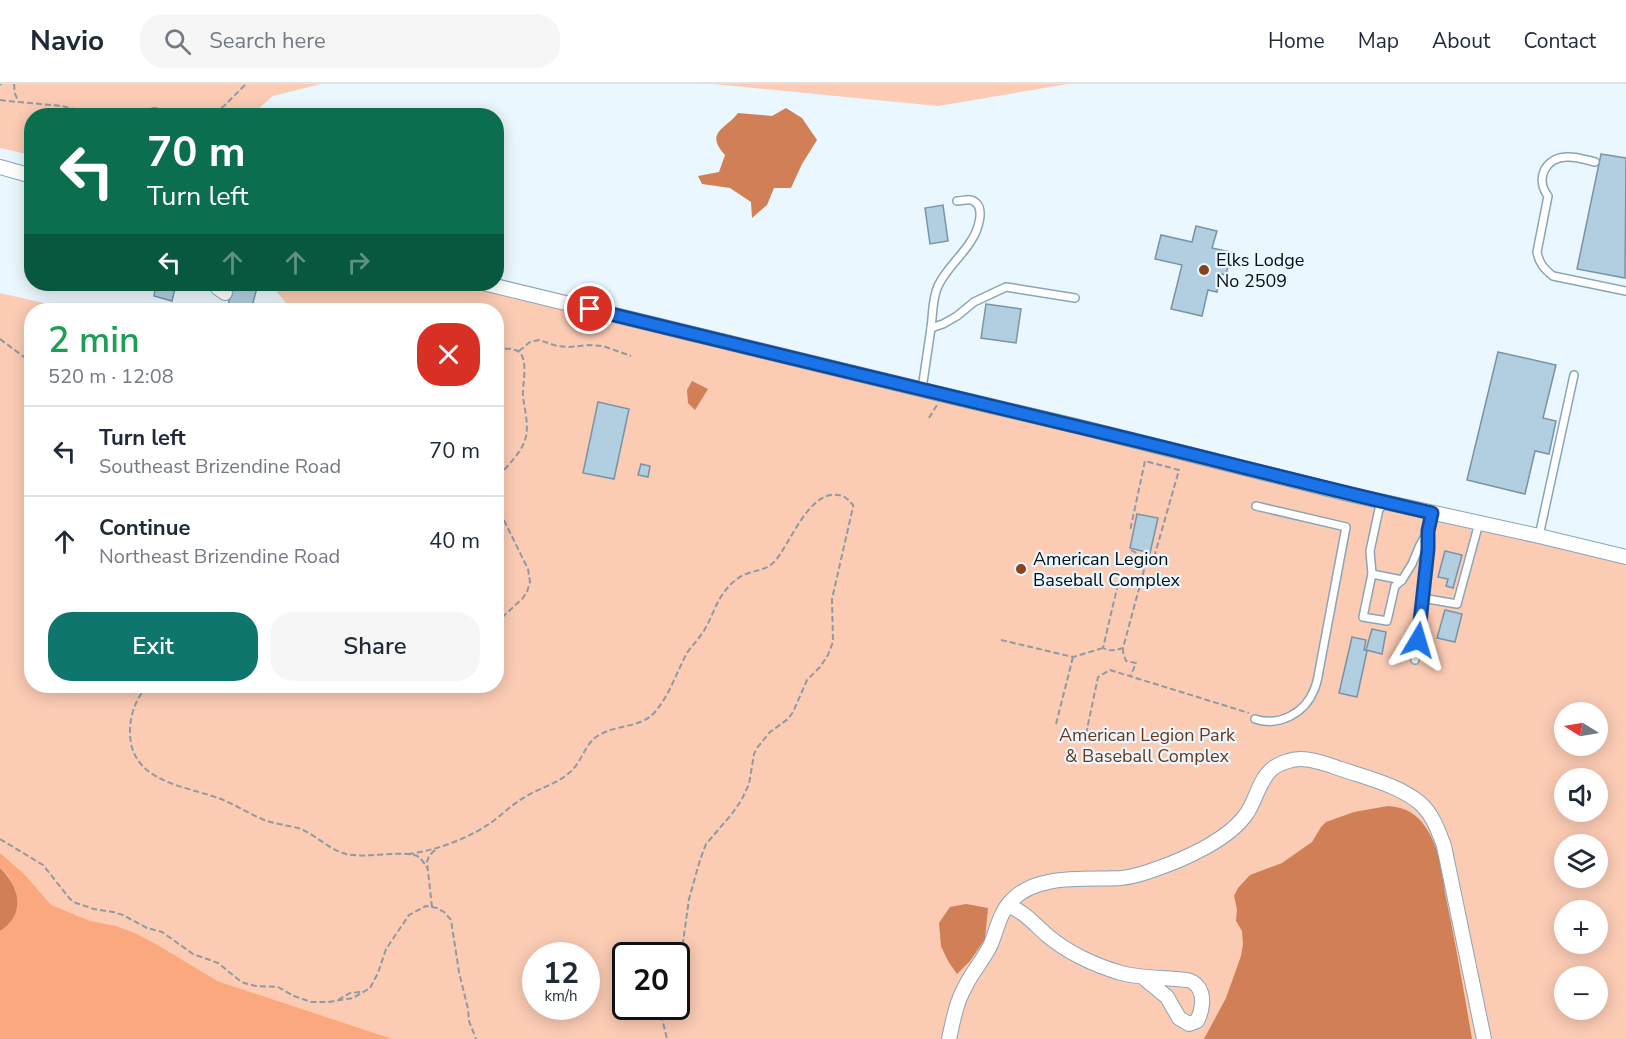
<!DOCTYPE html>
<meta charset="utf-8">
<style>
:root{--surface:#fff;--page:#f6f6f7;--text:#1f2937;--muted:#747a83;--line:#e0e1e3;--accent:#0f766e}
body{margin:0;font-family:"Nunito Sans",sans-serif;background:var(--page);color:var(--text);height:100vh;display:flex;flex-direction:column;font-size:22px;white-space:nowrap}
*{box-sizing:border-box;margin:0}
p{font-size:20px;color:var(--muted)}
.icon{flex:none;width:33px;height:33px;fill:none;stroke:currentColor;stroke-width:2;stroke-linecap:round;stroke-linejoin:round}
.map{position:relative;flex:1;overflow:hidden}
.details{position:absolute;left:24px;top:219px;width:480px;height:390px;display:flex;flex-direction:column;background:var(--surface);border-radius:24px;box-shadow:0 3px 15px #0003}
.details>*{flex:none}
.guide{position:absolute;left:24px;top:24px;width:480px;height:183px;border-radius:24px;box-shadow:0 3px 15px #0003;background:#0b6e4f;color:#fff;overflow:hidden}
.needle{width:39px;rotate:281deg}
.buttons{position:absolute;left:1554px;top:618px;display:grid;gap:12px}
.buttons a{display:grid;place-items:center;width:54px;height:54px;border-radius:50%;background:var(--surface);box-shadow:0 3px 15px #0003;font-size:30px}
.speed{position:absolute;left:522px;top:858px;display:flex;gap:12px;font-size:30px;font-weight:700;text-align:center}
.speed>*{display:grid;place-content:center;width:78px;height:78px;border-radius:50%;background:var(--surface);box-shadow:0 3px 15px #0003;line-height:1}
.speed small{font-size:15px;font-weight:400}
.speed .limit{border:3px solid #111;border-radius:9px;background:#fff;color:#111}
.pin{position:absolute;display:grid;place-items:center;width:51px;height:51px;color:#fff;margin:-26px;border:3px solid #fff;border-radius:50%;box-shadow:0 2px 6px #0007}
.me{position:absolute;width:66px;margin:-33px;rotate:7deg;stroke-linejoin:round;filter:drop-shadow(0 0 4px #0008)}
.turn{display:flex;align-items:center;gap:21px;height:126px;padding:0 24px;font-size:27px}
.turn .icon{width:78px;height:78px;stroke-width:2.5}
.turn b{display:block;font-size:42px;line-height:51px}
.lanes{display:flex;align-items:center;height:57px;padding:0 24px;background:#0003;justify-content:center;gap:30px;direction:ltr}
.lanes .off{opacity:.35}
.round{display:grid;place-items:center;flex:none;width:63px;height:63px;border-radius:24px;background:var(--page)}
.headline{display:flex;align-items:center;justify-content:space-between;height:102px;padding:0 24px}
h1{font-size:36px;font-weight:600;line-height:45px;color:#1e9e55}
.button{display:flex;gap:12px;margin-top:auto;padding:12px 24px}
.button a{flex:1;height:69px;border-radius:24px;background:var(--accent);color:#fff;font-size:24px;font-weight:600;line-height:69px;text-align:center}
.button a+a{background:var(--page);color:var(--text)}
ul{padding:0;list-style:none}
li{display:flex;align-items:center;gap:18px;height:90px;padding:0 24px;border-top:2px solid var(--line)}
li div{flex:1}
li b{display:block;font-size:22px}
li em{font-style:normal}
header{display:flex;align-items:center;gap:36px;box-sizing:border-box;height:84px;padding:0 30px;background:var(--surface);border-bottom:2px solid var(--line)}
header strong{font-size:28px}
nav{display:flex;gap:33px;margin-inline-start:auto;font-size:21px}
.search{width:420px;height:54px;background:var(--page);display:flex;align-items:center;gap:15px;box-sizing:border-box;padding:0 21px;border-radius:24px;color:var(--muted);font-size:22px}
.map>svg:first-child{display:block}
</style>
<header>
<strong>Navio</strong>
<div class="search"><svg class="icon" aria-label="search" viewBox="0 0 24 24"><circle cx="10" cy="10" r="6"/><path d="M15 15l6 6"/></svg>Search here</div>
<nav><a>Home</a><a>Map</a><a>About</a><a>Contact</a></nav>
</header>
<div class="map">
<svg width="1626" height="955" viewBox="0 0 1626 955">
<rect width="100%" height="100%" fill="#ebf7fe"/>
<!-- green -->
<g fill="#fbcbb4" fill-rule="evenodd">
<path d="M0,0H321L273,12L251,31L32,32L31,71L0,64Z"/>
<path d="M714,0H1068L938,22Z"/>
<path d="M279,200H468L652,240L1626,473V955H0V209L74,226H32V602H496V226H285L286,219L277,208ZM1564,628H1598V662H1564ZM1564,694H1598V728H1564ZM1564,760H1598V794H1564ZM1564,826H1598V860H1564ZM536,872H586V922H536ZM626,872H676V922H626ZM1564,892H1598V926H1564Z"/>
</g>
<!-- forest -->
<path fill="#fca87e" d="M0,769L25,791L51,821L90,837L116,842L137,850L161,863L217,897L392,955H0V847L2,846L16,807L8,791L0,784Z"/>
<!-- water -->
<g fill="#d07f56">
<path d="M786,24L802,34L817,56L802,80L791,104H774L767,121L752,134L751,118L730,104L702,100L698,92L719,88L725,71C704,48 726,45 738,29L772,32Z"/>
<path d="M692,297L708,305L695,326L688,319L687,306Z"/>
<path d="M1388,722C1406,723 1417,730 1426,744C1440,764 1442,791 1446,814C1456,861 1464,908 1472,955H1204L1226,914L1241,872L1243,860L1242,847L1236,837L1237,825L1234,812L1238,804L1250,791L1282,779L1312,758L1321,743L1326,738L1354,728Z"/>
<path d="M0,784C20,803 26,830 0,847Z"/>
<path d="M966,820L988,824L985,855L970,877L957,890L948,877L941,862L939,839L950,823Z"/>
</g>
<!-- building -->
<g fill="#b1cfe1" stroke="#7894a5" stroke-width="1.5">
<path d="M1601,70L1626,74L1625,194L1577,185Z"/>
<path d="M943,121L948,157L930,160L925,124Z"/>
<path d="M1196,142L1217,147L1212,164L1231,168L1226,191L1221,190L1217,208L1208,206L1202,232L1171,225L1182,181L1155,175L1161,151L1192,158Z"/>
<path d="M140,200H176L172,217L154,212L155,206L139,203Z"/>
<path d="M233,200H258L251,226H227Z"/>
<path d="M986,220L1021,225L1016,259L981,254Z"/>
<path d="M1498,268L1556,281L1543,334L1556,337L1549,370L1535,367L1525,410L1467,396Z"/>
<path d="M598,318L629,325L614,395L583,389Z"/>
<path d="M641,380L650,382L648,393L638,391Z"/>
<path d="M1137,430L1158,434L1150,469L1130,464Z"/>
<path d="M1445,467L1462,471L1453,504L1446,502L1448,495L1438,493Z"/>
<path d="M1445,526L1462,530L1455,558L1437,554Z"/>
<path d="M1372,545L1386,548L1382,570L1366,566Z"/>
<path d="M1352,553L1366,556L1364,566L1367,567L1357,613L1339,609Z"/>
</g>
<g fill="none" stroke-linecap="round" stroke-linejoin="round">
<!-- lane casing -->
<g stroke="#89a5b7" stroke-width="10">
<g id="lane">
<path d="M1595,78C1586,76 1576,72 1566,73C1545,74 1535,95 1548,112L1537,168C1539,179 1544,185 1553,192L1626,207"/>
<path d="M957,117C962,117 967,115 971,116C988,121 977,148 971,157C961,173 946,185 938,202C932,215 933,230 931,244L943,240L957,232L974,218L1006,203L1075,214"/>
<path d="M922,305L931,244"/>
<path d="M1387,418L1379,425L1370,467L1372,490L1363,533L1387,537L1395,502L1402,496L1412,480L1420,461L1428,447V465L1422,514L1457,520L1479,439"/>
<path d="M1428,447L1432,429"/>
<path d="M1539,452L1574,291"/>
<path d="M1372,490L1402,496"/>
<path d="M1415,576L1422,514"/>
<path d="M1255,635C1279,643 1305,629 1314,606C1317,600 1318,593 1319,587L1346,443L1256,422"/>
</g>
</g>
<!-- street casing -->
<g stroke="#89a5b7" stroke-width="16">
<g id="street">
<path d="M0,83L32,92"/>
<path d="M216,200L218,204L225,209"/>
<path d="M487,200L940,310L1076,342L1348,410L1539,452L1626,473"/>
<path d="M1008,821C1027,830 1033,839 1048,852C1067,868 1094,881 1118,888C1140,895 1163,893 1186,896C1190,896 1195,899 1198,903C1205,912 1202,928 1197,937L1189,940L1179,934L1167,913L1144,894"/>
<path d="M949,955C953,937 956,919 965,903C972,888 984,875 991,860C997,845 1000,828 1012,816C1038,789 1087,796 1121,794C1133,793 1145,789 1156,785C1185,775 1230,755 1247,729C1256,716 1259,696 1272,685C1279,679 1292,675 1301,675C1314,675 1329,681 1341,685C1367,694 1398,701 1420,719C1433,731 1438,746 1444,762L1484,955"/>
</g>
</g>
<!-- path -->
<g stroke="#8f9aa1" stroke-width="2" stroke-dasharray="6 3" stroke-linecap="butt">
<path d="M14,0L15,10L19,18L62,22L94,30L105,31L155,24L196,31L206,30L215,28L224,22L246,0"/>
<path d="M0,1L1,0"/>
<path d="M0,16L18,18"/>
<path d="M0,255L32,279"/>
<path d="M496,266C503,265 513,263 519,268C529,276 522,301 523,313C525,328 530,344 524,359C518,373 504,384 496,397"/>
<path d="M519,267L530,258L539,256L557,262L569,263L589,261L603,262L631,272"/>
<path d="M929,334L937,321"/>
<path d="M496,420L528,485L530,498L527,508L522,515L496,539"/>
<path d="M1131,466L1147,475"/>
<path d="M1118,500L1103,564C1110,568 1116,566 1123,564L1147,475L1153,477L1179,386L1145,377L1130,447"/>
<path d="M1001,556L1073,573L1103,564"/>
<path d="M1123,564V568L1126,577L1136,579L1131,591"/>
<path d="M147,602C136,615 130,630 130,648C130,695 178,701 212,712C230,717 245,728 262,735C273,740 286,741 298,744C315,750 328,765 346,770C365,775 406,765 419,773C422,776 425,780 427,784"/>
<path d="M276,602L294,605L303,602"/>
<path d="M1056,640L1073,573"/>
<path d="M1086,650L1098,593L1110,586L1249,629"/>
<path d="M0,755L43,781L70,815L76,819L94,825L113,828L123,831L147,844L162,848L193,870L218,879L239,896L244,899L256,902L278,903L294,912L311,918H329L353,914L365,907L370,904L378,889L386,865L409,831L426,822L437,824L444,828L451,836L459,888L468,925L469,937L476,955"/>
<path d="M408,770C434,767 467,755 489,740C501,732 512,720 525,713C539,704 557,700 569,689C581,680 584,662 596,653C614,640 639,645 654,629C670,611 676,589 687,569C693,560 701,553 706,543C713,531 716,518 725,507C730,500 738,493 746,490C756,486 767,486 775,477C790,460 809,406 838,411C845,412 848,415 853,421V423L832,515L833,558L828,571L820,583L807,596L793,628L788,635L770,648L757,664L754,670L749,700L741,717L731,731L706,760L700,776L689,815L683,858L676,872"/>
<path d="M432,823L427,778L429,772L437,764"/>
<path d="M338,916L350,909L361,908"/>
<path d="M659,922L667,955"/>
</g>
<!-- lane -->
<use href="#lane" stroke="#fff" stroke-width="7"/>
<!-- street -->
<use href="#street" stroke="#fff" stroke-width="14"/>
</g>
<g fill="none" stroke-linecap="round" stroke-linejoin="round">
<!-- route casing -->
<g stroke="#114b97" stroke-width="15">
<path id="route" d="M590,225C752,265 913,303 1075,342C1194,370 1313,402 1432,429L1428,447V465L1418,556"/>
</g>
<!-- route -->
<use href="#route" stroke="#1a73e8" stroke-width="10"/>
</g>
<!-- markers -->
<g fill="#89431c" stroke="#ebf7fe" stroke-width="2">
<circle cx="1204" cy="186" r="6"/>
<circle cx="1021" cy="485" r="6"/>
</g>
<g text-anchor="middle" stroke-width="4.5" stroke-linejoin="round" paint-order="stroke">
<!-- poi labels -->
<g font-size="18" fill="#040d13" stroke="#ebf7fe" text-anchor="start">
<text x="1216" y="182">Elks Lodge<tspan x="1216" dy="21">No 2509</tspan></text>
<text x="1033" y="481">American Legion<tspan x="1033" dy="21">Baseball Complex</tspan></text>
</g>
<!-- park labels -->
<g font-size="18" fill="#6b3518" stroke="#ebf7fe">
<text x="1147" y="657">American Legion Park<tspan x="1147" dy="21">&amp; Baseball Complex</tspan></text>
</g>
</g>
</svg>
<div class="buttons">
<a><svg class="needle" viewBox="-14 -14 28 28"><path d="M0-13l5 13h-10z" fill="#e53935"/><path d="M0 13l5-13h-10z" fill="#747a83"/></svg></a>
<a><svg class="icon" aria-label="sound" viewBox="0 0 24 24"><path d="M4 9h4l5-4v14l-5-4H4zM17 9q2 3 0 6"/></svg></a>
<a><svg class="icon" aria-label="layers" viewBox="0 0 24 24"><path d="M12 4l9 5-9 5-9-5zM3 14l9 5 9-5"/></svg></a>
<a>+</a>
<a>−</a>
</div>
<div class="speed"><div>12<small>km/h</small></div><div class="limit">20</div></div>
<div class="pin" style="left:590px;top:225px;background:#d93025"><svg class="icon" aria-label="arrive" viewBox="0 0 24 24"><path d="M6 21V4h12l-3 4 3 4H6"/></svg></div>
<svg class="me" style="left:1418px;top:556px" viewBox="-20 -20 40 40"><path d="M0-17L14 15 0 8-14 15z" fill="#1a73e8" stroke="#fff" stroke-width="4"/></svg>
<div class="guide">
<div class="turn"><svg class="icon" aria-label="left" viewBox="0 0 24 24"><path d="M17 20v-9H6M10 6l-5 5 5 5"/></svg><div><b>70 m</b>Turn left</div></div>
<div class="lanes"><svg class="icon" aria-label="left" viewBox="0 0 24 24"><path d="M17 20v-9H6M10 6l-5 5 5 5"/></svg><svg class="icon off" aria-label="ahead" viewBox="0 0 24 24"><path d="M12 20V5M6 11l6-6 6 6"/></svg><svg class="icon off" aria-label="ahead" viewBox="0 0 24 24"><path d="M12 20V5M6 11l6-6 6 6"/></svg><svg class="icon off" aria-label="right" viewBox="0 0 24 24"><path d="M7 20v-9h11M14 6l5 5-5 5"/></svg></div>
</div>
<section class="details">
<div class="headline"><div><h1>2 min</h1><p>520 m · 12:08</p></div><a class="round" style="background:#d93025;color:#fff"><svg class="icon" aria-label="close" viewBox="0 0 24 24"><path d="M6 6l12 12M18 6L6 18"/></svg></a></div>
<ul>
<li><svg class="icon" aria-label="left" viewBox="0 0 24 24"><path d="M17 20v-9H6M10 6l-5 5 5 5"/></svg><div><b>Turn left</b><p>Southeast Brizendine Road</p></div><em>70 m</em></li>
<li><svg class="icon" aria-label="ahead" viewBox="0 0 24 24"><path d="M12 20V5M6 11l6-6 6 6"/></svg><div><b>Continue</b><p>Northeast Brizendine Road</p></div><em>40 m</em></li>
</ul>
<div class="button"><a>Exit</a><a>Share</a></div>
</section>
</div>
